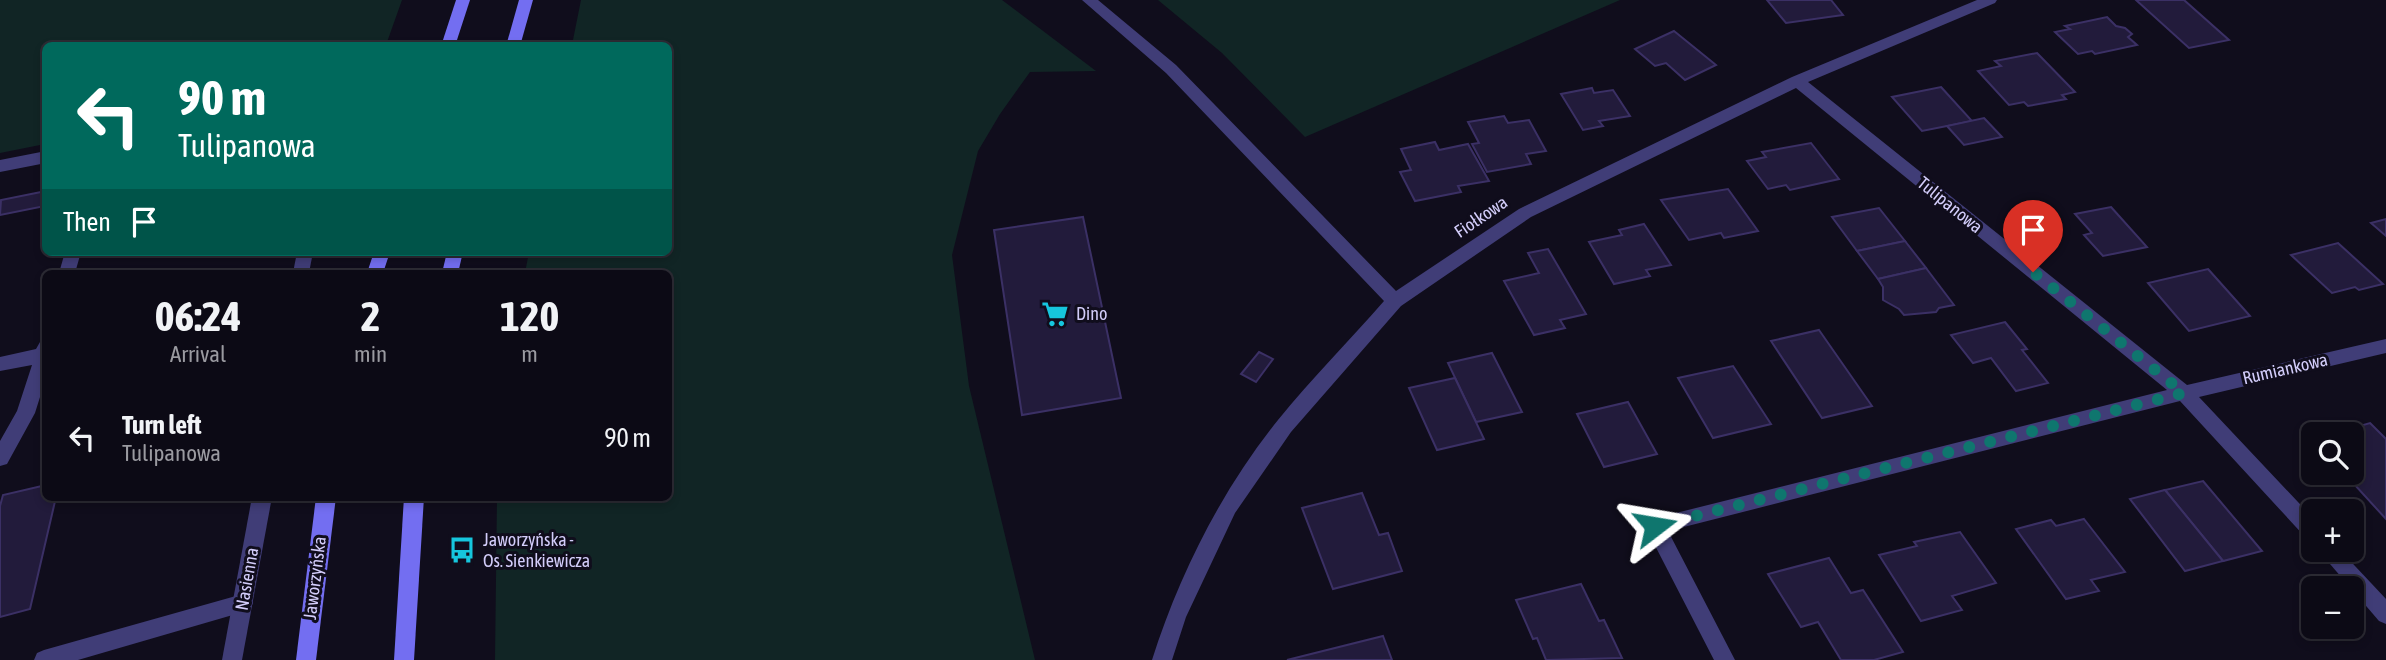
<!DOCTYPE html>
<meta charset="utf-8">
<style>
:root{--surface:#0c0a15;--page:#15131e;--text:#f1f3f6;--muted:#9a9aa0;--line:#2c2b34}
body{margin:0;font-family:"Asap Condensed",sans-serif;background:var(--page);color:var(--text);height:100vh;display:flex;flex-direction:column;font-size:26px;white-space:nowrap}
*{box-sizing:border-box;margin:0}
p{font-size:23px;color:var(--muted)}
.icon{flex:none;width:38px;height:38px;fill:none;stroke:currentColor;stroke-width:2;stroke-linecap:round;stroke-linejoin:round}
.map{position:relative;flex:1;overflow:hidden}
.sheet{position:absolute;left:42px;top:270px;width:630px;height:231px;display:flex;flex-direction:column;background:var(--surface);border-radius:10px;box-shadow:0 4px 10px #0003,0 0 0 2px var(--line)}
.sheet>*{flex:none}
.banner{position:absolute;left:42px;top:42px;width:630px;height:214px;border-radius:10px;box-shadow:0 4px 10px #0003,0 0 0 2px var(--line);background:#00695c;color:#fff;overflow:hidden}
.tools{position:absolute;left:2301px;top:422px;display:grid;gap:14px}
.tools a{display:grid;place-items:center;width:63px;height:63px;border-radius:10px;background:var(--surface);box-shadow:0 4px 10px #0003,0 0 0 2px var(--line);font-size:35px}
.pin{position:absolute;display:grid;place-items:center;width:60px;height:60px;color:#fff;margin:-72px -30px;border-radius:50% 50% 50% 0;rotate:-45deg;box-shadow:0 0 7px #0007}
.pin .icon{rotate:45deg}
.me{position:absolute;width:77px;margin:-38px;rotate:76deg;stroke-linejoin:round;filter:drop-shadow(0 0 5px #0008)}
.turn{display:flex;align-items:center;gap:24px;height:147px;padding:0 21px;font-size:32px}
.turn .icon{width:91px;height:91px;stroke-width:2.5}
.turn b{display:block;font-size:49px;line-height:60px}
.then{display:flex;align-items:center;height:66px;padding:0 21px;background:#0003;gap:14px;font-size:26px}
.eta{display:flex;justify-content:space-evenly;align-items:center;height:119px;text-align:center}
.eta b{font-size:42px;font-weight:700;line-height:49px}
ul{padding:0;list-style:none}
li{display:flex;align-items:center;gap:21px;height:98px;padding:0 21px}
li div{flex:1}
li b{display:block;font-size:26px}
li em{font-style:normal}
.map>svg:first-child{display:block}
</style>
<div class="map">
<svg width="2386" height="660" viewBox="0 0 2386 660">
<rect width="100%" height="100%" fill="#100d1c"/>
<!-- green -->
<g fill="#112525">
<path d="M0,0H402L386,45L46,46L45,144L0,153Z"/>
<path d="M581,0H1002L1096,71L1030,72L1000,114L978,151L952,255L969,386L1035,660H495L497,497H668V273H525L529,252H668V46L572,45Z"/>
<path d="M1158,0H1620L1305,137L1222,53Z"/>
</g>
<!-- building -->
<g fill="#221b3b" stroke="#3b3065" stroke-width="2">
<path d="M1767,0H1831L1843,15L1786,23Z"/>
<path d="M2136,0H2184L2229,40L2189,48Z"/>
<path d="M2107,17L2116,26L2125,28L2132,34L2128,37L2137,45L2095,54L2092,51L2078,54L2055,32L2070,29L2065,26Z"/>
<path d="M1674,31L1716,65L1685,80L1666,63L1655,66L1635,49Z"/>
<path d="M2037,53L2075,92L2062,95L2066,99L2028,106L2024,102L2009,105L1978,71L2001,66L1995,61Z"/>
<path d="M1941,87L1972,121L1922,131L1892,97Z"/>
<path d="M1592,88L1594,93L1613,90L1630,116L1599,121L1603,126L1583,130L1561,94Z"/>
<path d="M1504,116L1508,123L1529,120L1546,151L1526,154L1531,164L1487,172L1472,144L1479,143L1468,122Z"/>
<path d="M1984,118L2002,137L1964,145L1947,126Z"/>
<path d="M1435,142L1439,150L1468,144L1489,181L1458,186L1461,192L1415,201L1400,172L1411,170L1401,149Z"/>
<path d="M1811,143L1839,179L1790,190L1786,185L1768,189L1747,161L1766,157L1762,152Z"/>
<path d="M1728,189L1758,231L1724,238L1721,233L1689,240L1661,200Z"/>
<path d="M46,191L45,206L0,215L1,200Z"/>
<path d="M2111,207L2147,247L2103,256L2084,235L2092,233L2075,214Z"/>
<path d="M1879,208L1905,241L1857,251L1832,217Z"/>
<path d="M1083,217L1121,398L1022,415L994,230Z"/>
<path d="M2386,219V236L2371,223Z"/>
<path d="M1644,224L1671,265L1646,270L1650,276L1614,284L1589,242L1622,235L1619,230Z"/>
<path d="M1905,241L1926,268L1878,279L1857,251Z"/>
<path d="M2338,243L2383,284L2359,290L2355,287L2332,293L2291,255Z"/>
<path d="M1548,249L1586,314L1560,320L1565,328L1534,335L1504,281L1539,273L1528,253Z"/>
<path d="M1926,268L1954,305L1939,308L1936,312L1904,315L1899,309L1883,300V287L1878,279Z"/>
<path d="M2208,269L2250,316L2189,331L2148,283Z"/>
<path d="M2005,322L2027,349L2022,350L2048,383L2016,391L1991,358L1973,363L1951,335Z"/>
<path d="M1819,330L1872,406L1822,418L1771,341Z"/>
<path d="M1259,352L1273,359L1256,382L1241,374Z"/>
<path d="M1492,353L1522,412L1476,422L1448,363Z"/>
<path d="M1733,366L1771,424L1713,438L1678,378Z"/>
<path d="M1455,378L1484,439L1437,450L1409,388Z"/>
<path d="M1628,402L1657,454L1604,467L1577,414Z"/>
<path d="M2370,423L2386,439V519L2343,472H2352V434H2332Z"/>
<path d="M2203,481L2262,551L2223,561L2165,490Z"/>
<path d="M46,485V497H56L30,609L0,617V506L3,495Z"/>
<path d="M2165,490L2223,561L2185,571L2130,499Z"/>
<path d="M1362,493L1379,535L1388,533L1402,571L1333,589L1302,508Z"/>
<path d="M2084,519L2125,572L2091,580L2099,591L2066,599L2016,529L2051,520L2056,526Z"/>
<path d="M1960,532L1996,583L1952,596L1962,610L1921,621L1879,555L1917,546L1914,542Z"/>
<path d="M1829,558L1851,593L1863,590L1903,652L1874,660H1841L1818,622L1801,627L1768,574Z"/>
<path d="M1581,584L1599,621L1604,620L1622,658L1546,660L1537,638L1533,639L1516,600Z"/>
<path d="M1383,636L1392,660H1287Z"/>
</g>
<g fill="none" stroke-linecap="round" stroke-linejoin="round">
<!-- lane -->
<g fill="#403d77" fill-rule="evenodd">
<path d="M65,252H81L75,273H59Z"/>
<path d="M46,340V378L35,413L7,464L0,466V441L17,411L32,365L0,371V357L36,349L40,342Z"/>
<path d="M243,594L250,596L253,603L250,610L243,612L78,660H34L37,653L44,650Z"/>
</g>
<!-- street -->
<g fill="#403d77" fill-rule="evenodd">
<path d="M1082,0H1098L1176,65L1396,291L1519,209L1792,77L1977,0H1997L1995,3L1808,82L2187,385L2386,339V353L2199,397L2314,519V542L2307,539L2180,401L1668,531L1735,660H1714L1648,532L1645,526L1648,520L2167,390L1796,88L1531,217L1401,306L1291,432L1235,513L1186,617L1172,660H1152C1179,575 1221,491 1278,420C1311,379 1349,341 1384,301L1166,73Z"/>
<path d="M46,151V163L0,172V160Z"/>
<path d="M297,252H313L309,273H293Z"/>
<path d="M252,497H272L242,660H222Z"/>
<path d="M2318,550H2340L2386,599V624L2379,621Z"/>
</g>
<!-- secondary -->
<g fill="#736ef1" fill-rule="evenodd">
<path d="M456,0H470L455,46H441Z"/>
<path d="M519,0H533L520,46H506Z"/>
<path d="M374,252H390L383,273H367Z"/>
<path d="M447,252H463L458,273H442Z"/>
<path d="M316,497H336L316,660H296Z"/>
<path d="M404,497H424L414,660H394Z"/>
</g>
</g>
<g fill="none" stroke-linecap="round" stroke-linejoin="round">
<!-- route -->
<path stroke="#0f766e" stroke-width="12" stroke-dasharray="0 21.6" d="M1655,526L2184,393L2033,272"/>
</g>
<!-- icons -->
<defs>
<g id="supermarket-bare" transform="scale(2.1)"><path d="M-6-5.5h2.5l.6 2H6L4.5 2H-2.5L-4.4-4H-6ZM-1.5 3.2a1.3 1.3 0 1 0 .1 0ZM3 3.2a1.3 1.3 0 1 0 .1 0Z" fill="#16c6dd" stroke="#100d1c" stroke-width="2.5" paint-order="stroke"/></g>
<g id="bus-bare" transform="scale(2.1)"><path d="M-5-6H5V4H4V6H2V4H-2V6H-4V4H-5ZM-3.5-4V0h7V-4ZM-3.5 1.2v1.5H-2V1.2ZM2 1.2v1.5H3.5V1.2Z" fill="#16c6dd" stroke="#100d1c" stroke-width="2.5" paint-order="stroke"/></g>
</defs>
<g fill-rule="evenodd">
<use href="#supermarket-bare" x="1055" y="314"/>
<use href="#bus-bare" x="462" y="550"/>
</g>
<g text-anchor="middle" stroke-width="6" stroke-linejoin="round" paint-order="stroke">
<!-- street labels -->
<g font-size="18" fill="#d3cdfa" stroke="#100d1c">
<text transform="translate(1950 205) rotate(39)" y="6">Tulipanowa</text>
<text transform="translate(1481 217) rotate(-34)" y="6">Fiołkowa</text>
<text transform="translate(2285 369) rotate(-13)" y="6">Rumiankowa</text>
<text transform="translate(315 578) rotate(-83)" y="6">Jaworzyńska</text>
<text transform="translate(247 579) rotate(-80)" y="6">Nasienna</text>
</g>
<!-- poi labels -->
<g font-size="18" fill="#d3cdfa" stroke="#100d1c" text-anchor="start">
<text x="1076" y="320">Dino</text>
<text x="483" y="546">Jaworzyńska -<tspan x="483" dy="21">Os. Sienkiewicza</tspan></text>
</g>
</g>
</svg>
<div class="tools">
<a><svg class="icon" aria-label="search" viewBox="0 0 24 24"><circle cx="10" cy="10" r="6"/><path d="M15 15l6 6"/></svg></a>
<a>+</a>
<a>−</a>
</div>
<div class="pin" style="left:2033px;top:272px;background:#d93025"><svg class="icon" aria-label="arrive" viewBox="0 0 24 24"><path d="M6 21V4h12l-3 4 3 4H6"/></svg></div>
<svg class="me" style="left:1655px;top:526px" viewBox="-20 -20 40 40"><path d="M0-17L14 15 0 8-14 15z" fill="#0f766e" stroke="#fff" stroke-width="4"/></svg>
<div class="banner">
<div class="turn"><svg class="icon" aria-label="left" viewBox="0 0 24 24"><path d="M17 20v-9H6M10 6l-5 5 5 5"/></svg><div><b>90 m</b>Tulipanowa</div></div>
<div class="then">Then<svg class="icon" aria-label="arrive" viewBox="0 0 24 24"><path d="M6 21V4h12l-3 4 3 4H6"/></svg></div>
</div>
<section class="sheet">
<div class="eta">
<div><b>06:24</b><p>Arrival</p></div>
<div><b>2</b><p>min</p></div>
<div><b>120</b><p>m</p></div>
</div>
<ul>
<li><svg class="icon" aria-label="left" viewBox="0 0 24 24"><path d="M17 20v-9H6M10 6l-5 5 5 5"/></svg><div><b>Turn left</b><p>Tulipanowa</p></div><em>90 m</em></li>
</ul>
</section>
</div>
